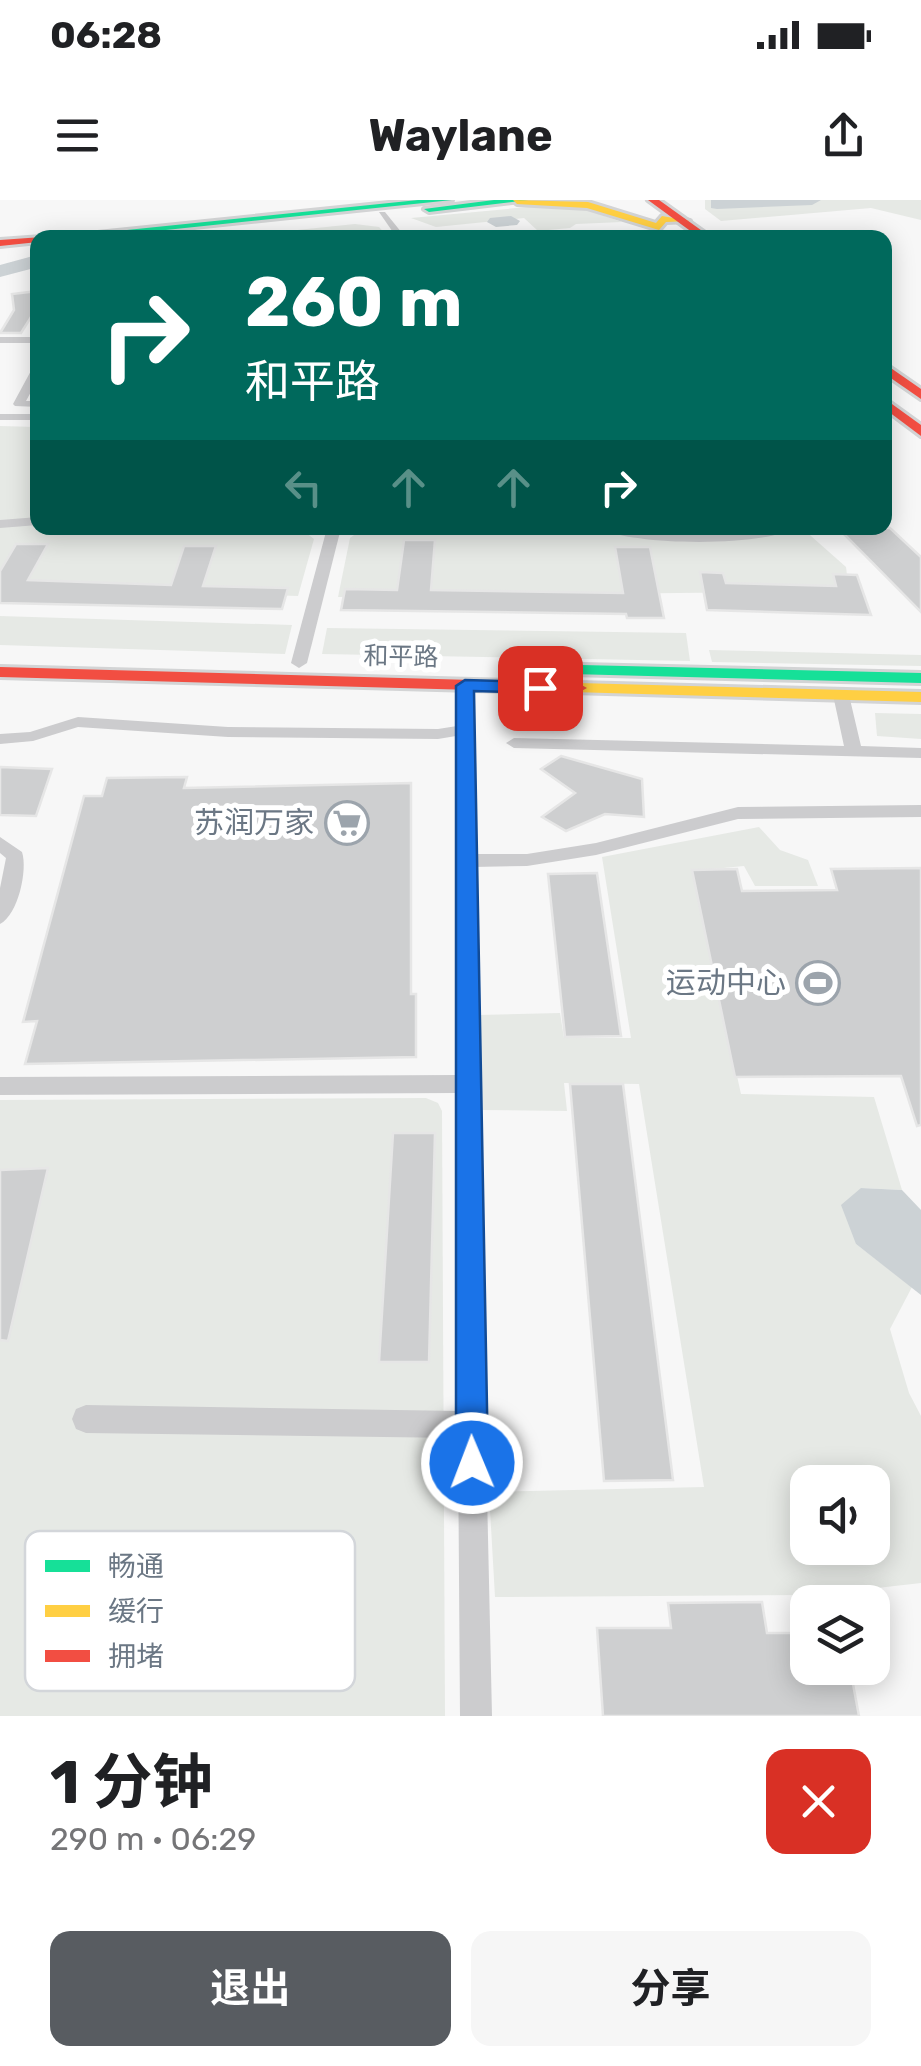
<!DOCTYPE html>
<html lang="zh">
<meta charset="utf-8">
<style>
:root{--surface:#fff;--page:#f6f6f6;--text:#202124;--muted:#757577;--accent:#585c61}
body{margin:0;font-family:Rubik,"Noto Sans SC",sans-serif;background:var(--page);color:var(--text);height:100vh;display:flex;flex-direction:column;font-size:38px;white-space:nowrap}
*{box-sizing:border-box;margin:0}
p{font-size:32px;color:var(--muted)}
.icon{flex:none;width:55px;height:55px;fill:none;stroke:currentColor;stroke-width:2;stroke-linecap:round;stroke-linejoin:round}
.map{position:relative;height:1516px;overflow:hidden}
.drawer{display:flex;flex-direction:column;background:var(--surface);flex:1}
.drawer>*{flex:none}
.top-card{position:absolute;left:30px;top:30px;width:862px;height:305px;border-radius:20px;box-shadow:0 5px 25px #0003;background:#00695c;color:#fff;overflow:hidden}
.controls{position:absolute;left:790px;top:1265px;display:grid;gap:20px}
.controls a{display:grid;place-items:center;width:100px;height:100px;border-radius:20px;background:var(--surface);box-shadow:0 5px 25px #0003;font-size:50px}
.pin{position:absolute;display:grid;place-items:center;width:85px;height:85px;color:#fff;margin:-42px;border-radius:20px;box-shadow:0 5px 15px #0006}
.me{position:absolute;width:110px;margin:-55px;rotate:359deg;stroke-linejoin:round;filter:drop-shadow(0 0 8px #0008)}
.turn{display:flex;align-items:center;gap:35px;height:210px;padding:0 50px;font-size:45px}
.turn .icon{width:130px;height:130px;stroke-width:2.5}
.turn b{display:block;font-size:70px;line-height:85px}
.lanes{display:flex;align-items:center;height:95px;padding:0 50px;background:#0003;justify-content:center;gap:50px;direction:ltr}
.lanes .off{opacity:.35}
.round{display:grid;place-items:center;flex:none;width:105px;height:105px;border-radius:20px;background:var(--page)}
.headline{display:flex;align-items:center;justify-content:space-between;height:170px;padding:0 50px}
h1{font-size:60px;font-weight:700;line-height:75px}
.action{display:flex;gap:20px;margin-top:auto;padding:20px 50px}
.action a{flex:1;height:115px;border-radius:20px;background:var(--accent);color:#fff;font-size:40px;font-weight:700;line-height:115px;text-align:center}
.action a+a{background:var(--page);color:var(--text)}
.status{display:flex;justify-content:space-between;align-items:center;height:70px;padding:0 50px;background:var(--surface);direction:ltr}
.status svg{height:28px;fill:currentColor}
header{display:flex;justify-content:space-between;align-items:center;height:130px;padding:0 50px;background:var(--surface);font-size:45px;font-weight:700}
.map>svg:first-child{display:block}
</style>
<div class="status"><b>06:28</b><svg viewBox="0 0 49 12"><path d="M0 12V9h3v3zM5 12V6h3v6zM10 12V3h3v9zM15 12V0h3v12zM26 1h20v11H26zM47 4h2v5h-2z"/></svg></div>
<header><svg class="icon" aria-label="menu" viewBox="0 0 24 24"><path d="M4 6h16M4 12h16M4 18h16"/></svg>Waylane<svg class="icon" aria-label="share" viewBox="0 0 24 24"><path d="M12 15V3M7 8l5-5 5 5M5 13v7h14v-7"/></svg></header>
<div class="map">
<svg width="921" height="1516" viewBox="0 0 921 1516">
<rect width="100%" height="100%" fill="#f7f7f7"/>
<!-- green -->
<g fill="#e6e9e5" fill-rule="evenodd">
<path d="M705,0H921V20L871,8L721,21L705,9Z"/>
<path d="M538,6L581,8L622,22L576,24L570,28L538,31L524,18L436,27L411,18Z"/>
<path d="M355,24L379,27L388,37H229Z"/>
<path d="M0,226L37,227L38,328L301,329L314,339L298,396L0,386Z"/>
<path d="M418,328H802L846,367L849,391L338,397L350,338L361,330Z"/>
<path d="M0,416L292,425L285,454L0,445Z"/>
<path d="M327,428L686,433L690,461L322,454Z"/>
<path d="M709,450L921,455V466L712,462Z"/>
<path d="M875,513L921,514V539L877,536Z"/>
<path d="M759,627L780,650L808,660L818,686H755L744,666L692,671L741,894L874,897L902,990L861,988L856,1044L912,1087L890,1129L909,1193L921,1216V1383L816,1395L495,1397L489,1292L704,1287L639,884L564,883L567,911L481,910L479,815L560,813L564,838H631L602,657ZM808,1282H872V1348H808Z"/>
<path d="M426,898L438,903L442,911L445,1516H0V900Z"/>
</g>
<!-- water -->
<path fill="#ccd2d5" d="M861,988L902,990L921,1010V1095L856,1044L841,1005Z"/>
<g fill="none" stroke-linecap="round" stroke-linejoin="round">
<!-- river -->
<g fill="#ccd2d5" fill-rule="evenodd">
<path d="M711,0H821L812,5L717,9L711,8Z"/>
<path d="M511,16L520,21L517,25L496,27L487,22L490,18Z"/>
<path d="M33,56L38,57V67L0,77V65Z"/>
</g>
</g>
<!-- building -->
<g fill="#cecfd0" stroke="#e6e6e6" stroke-width="2.5">
<path d="M38,91V106L21,133H0L14,110L12,94Z"/>
<path d="M838,328H890L921,357V412Z"/>
<path d="M404,340H435L431,390L623,393L615,347H650L664,418H627L626,414L341,410L345,389L397,390Z"/>
<path d="M16,344H48L28,380L171,385L184,346H216L203,386L288,388L282,409L0,403V371Z"/>
<path d="M700,372L723,373L726,383L836,386L833,374L857,375L871,415L707,410Z"/>
<path d="M561,556L642,579L644,617L605,614L566,631L542,617L575,593L541,569Z"/>
<path d="M0,567L52,569L36,616L0,615Z"/>
<path d="M187,577L184,588L411,583V794H416V857L25,864L37,821L23,822L84,596H102L107,578Z"/>
<path d="M921,668V925L917,926L901,876L735,877L692,670L737,669L742,691L837,690L831,669Z"/>
<path d="M597,673L621,836L565,837L548,674Z"/>
<path d="M570,884H623L673,1280L604,1281Z"/>
<path d="M393,933H435L429,1162H379Z"/>
<path d="M48,968L8,1141L0,1140V970Z"/>
<path d="M762,1402L767,1433H808V1468H850L859,1516H603L597,1428H671L668,1403Z"/>
</g>
<g fill="none" stroke-linecap="round" stroke-linejoin="round">
<!-- fast casing -->
<g stroke="#d3d4d5" stroke-width="6">
<g id="fast">
<path d="M418,0H452L90,38H49Z"/>
<path d="M494,0H528L429,12L424,9Z"/>
<path d="M538,464L921,473V483L532,473V465Z"/>
</g>
</g>
<!-- slow casing -->
<g stroke="#d3d4d5" stroke-width="6">
<g id="slow">
<path d="M513,0L588,2L656,23L662,16L690,21L666,22L659,30L587,8L517,4Z"/>
<path d="M578,483L921,492V502L572,492L569,488Z"/>
</g>
</g>
<!-- jam casing -->
<g stroke="#d3d4d5" stroke-width="6">
<g id="jam">
<path d="M648,0H659L712,38H700Z"/>
<path d="M42,37L38,42L0,46V40Z"/>
<path d="M885,164L921,189V199L885,174Z"/>
<path d="M885,199L921,225V236L885,209Z"/>
<path d="M0,467L578,483L587,488L578,493L0,477Z"/>
</g>
</g>
<!-- street -->
<g fill="#ccccce" fill-rule="evenodd">
<path d="M379,12H385L406,38H397Z"/>
<rect x="0" y="137" width="38" height="6"/>
<path d="M38,164V179L26,201H38V207L15,206L13,204L33,167Z"/>
<rect x="0" y="214" width="38" height="6"/>
<path d="M38,317V325L0,328V320Z"/>
<path d="M327,328H341L307,463L299,468L291,463Z"/>
<path d="M600,328L721,334L794,328C764,347 630,346 600,328Z"/>
<path d="M465,481L473,486V654H527L596,643L738,607L921,605V617L738,619L596,655L527,666L473,667L492,1516H460L458,1238L86,1233L76,1229L72,1219L76,1209L86,1205L458,1211L456,893L0,895V877L456,875V536L438,539L228,537L78,527L33,541L0,544V534L30,532L78,517L228,527L438,529L457,526V486Z"/>
<path d="M841,490L849,495L861,546L921,548V558L514,548L506,543L514,538L844,546L833,495Z"/>
<path d="M0,637L22,652C28,670 18,715 0,724V688L6,658L0,653Z"/>
</g>
<!-- fast -->
<use href="#fast" fill="#16e098" fill-rule="evenodd"/>
<!-- slow -->
<use href="#slow" fill="#ffcf43" fill-rule="evenodd"/>
<!-- jam -->
<use href="#jam" fill="#f24e42" fill-rule="evenodd"/>
</g>
<!-- route -->
<path fill="#1a73e8" stroke="#114b97" stroke-width="2.5" d="M465,480L540,482L549,488L540,493L474,491L488,1263L483,1274L472,1279L461,1274L456,1263V486Z"/>
<!-- icons -->
<defs>
<g id="supermarket-ring" transform="scale(2.25)"><circle r="9.5" fill="#fff" stroke="#9ca4ac" stroke-width="1.5"/><path d="M-6-5.5h2.5l.6 2H6L4.5 2H-2.5L-4.4-4H-6ZM-1.5 3.2a1.3 1.3 0 1 0 .1 0ZM3 3.2a1.3 1.3 0 1 0 .1 0Z" fill="#9ca4ac"/></g>
<g id="stadium-ring" transform="scale(2.25)"><circle r="9.5" fill="#fff" stroke="#9ca4ac" stroke-width="1.5"/><path d="M0-5a6.5 5 0 1 0 0 10a6.5 5 0 1 0 0-10ZM-3.5-1.8h7v3.6h-7Z" fill="#9ca4ac"/></g>
</defs>
<g fill-rule="evenodd">
<use href="#supermarket-ring" x="347" y="623"/>
<use href="#stadium-ring" x="818" y="783"/>
</g>
<g text-anchor="middle" stroke-width="10" stroke-linejoin="round" paint-order="stroke">
<!-- far-street labels -->
<g font-size="25" fill="#6b7784" stroke="#fff">
<text transform="translate(401 456) rotate(1)" y="9">和平路</text>
</g>
<!-- poi labels -->
<g font-size="30" fill="#6b7784" stroke="#fff" text-anchor="end">
<text x="314" y="633">苏润万家</text>
<text x="786" y="793">运动中心</text>
</g>
</g>
<!-- legend -->
<rect x="25" y="1331" width="330" height="160" rx="15" fill="#fff" stroke="#d3d6da" stroke-width="2.5"/>
<rect x="45" y="1360" width="45" height="12" fill="#16e098"/>
<rect x="45" y="1405" width="45" height="12" fill="#ffcf43"/>
<rect x="45" y="1450" width="45" height="12" fill="#f24e42"/>
<g font-size="28" fill="#6b7784">
<text x="108" y="1376">畅通</text>
<text x="108" y="1421">缓行</text>
<text x="108" y="1466">拥堵</text>
</g>
</svg>
<div class="controls">
<a><svg class="icon" aria-label="sound" viewBox="0 0 24 24"><path d="M4 9h4l5-4v14l-5-4H4zM17 9q2 3 0 6"/></svg></a>
<a><svg class="icon" aria-label="layers" viewBox="0 0 24 24"><path d="M12 4l9 5-9 5-9-5zM3 14l9 5 9-5"/></svg></a>
</div>
<div class="pin" style="left:540px;top:488px;background:#d93025"><svg class="icon" aria-label="arrive" viewBox="0 0 24 24"><path d="M6 21V4h12l-3 4 3 4H6"/></svg></div>
<svg class="me" style="left:472px;top:1263px" viewBox="-20 -20 40 40"><circle r="17" fill="#1a73e8" stroke="#fff" stroke-width="3"/><path d="M0-11L8 9 0 5-8 9z" fill="#fff"/></svg>
<div class="top-card">
<div class="turn"><svg class="icon" aria-label="right" viewBox="0 0 24 24"><path d="M7 20v-9h11M14 6l5 5-5 5"/></svg><div><b>260 m</b>和平路</div></div>
<div class="lanes"><svg class="icon off" aria-label="left" viewBox="0 0 24 24"><path d="M17 20v-9H6M10 6l-5 5 5 5"/></svg><svg class="icon off" aria-label="ahead" viewBox="0 0 24 24"><path d="M12 20V5M6 11l6-6 6 6"/></svg><svg class="icon off" aria-label="ahead" viewBox="0 0 24 24"><path d="M12 20V5M6 11l6-6 6 6"/></svg><svg class="icon" aria-label="right" viewBox="0 0 24 24"><path d="M7 20v-9h11M14 6l5 5-5 5"/></svg></div>
</div>
</div>
<section class="drawer">
<div class="headline"><div><h1>1 分钟</h1><p>290 m · 06:29</p></div><a class="round" style="background:#d93025;color:#fff"><svg class="icon" aria-label="close" viewBox="0 0 24 24"><path d="M6 6l12 12M18 6L6 18"/></svg></a></div>
<div class="action"><a>退出</a><a>分享</a></div>
</section>
